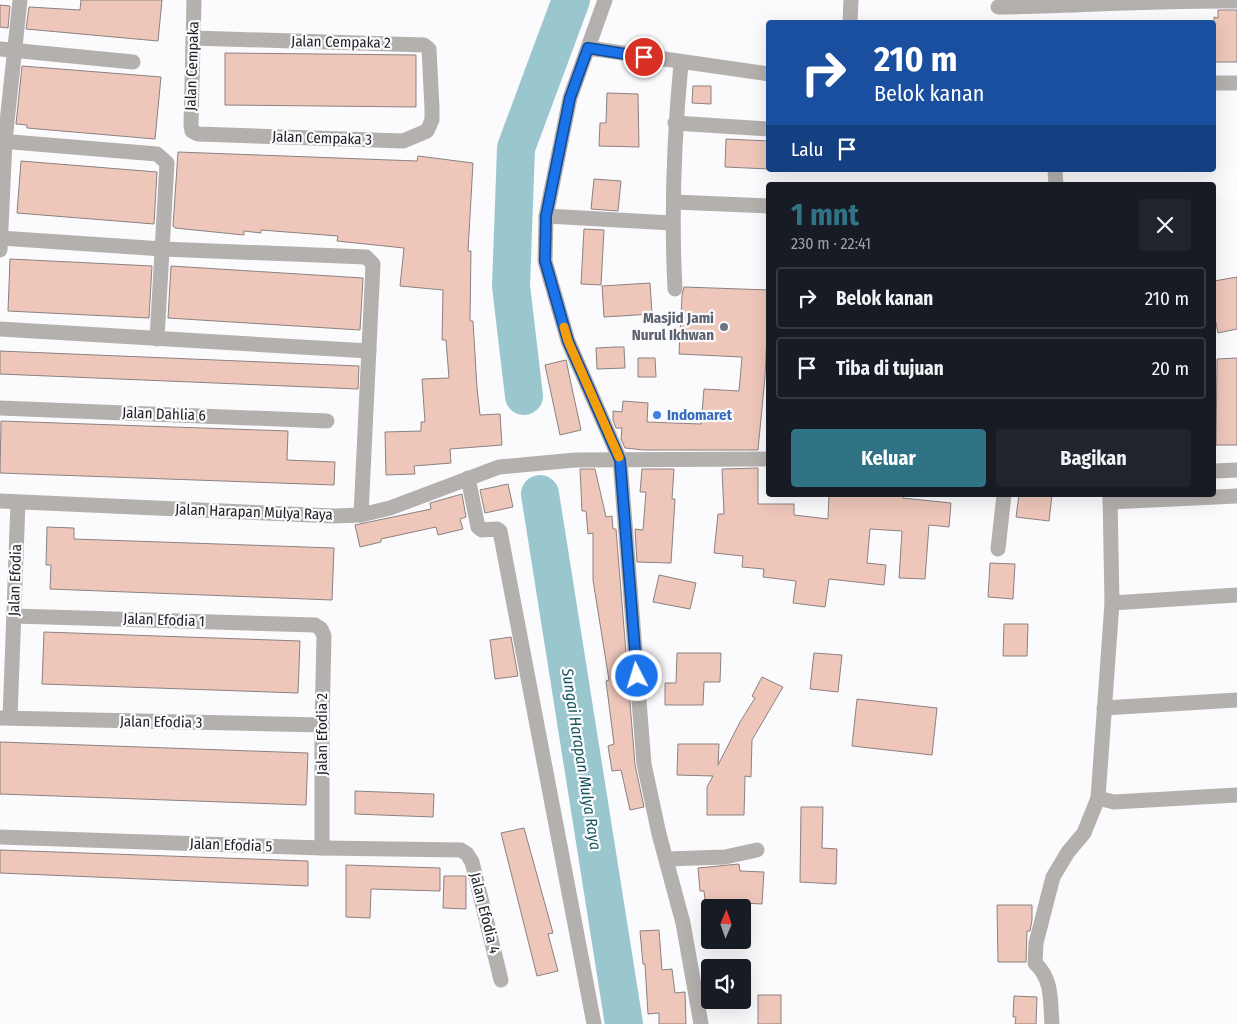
<!DOCTYPE html>
<html lang="id">
<meta charset="utf-8">
<style>
:root{--surface:#171b24;--page:#20242c;--text:#f1f3f6;--muted:#9ea1a6;--line:#363941;--accent:#307384}
body{margin:0;font-family:"Fira Sans Condensed",sans-serif;background:var(--page);color:var(--text);height:100vh;display:flex;flex-direction:column;font-size:19px;white-space:nowrap}
*{box-sizing:border-box;margin:0}
p{font-size:16px;color:var(--muted)}
.icon{flex:none;width:28px;height:28px;fill:none;stroke:currentColor;stroke-width:2;stroke-linecap:round;stroke-linejoin:round}
.map{position:relative;flex:1;overflow:hidden}
.sheet{position:absolute;left:766px;top:182px;width:450px;height:315px;display:flex;flex-direction:column;background:var(--surface);border-radius:5px;box-shadow:0 5px 20px #0002}
.sheet>*{flex:none}
.top-card{position:absolute;left:766px;top:20px;width:450px;height:152px;border-radius:5px;box-shadow:0 5px 20px #0002;background:#1a4fa0;color:#fff;overflow:hidden}
.needle{width:32px;rotate:2deg}
.fabs{position:absolute;left:701px;top:899px;display:grid;gap:10px}
.fabs a{display:grid;place-items:center;width:50px;height:50px;border-radius:5px;background:var(--surface);box-shadow:0 5px 20px #0002;font-size:25px}
.pin{position:absolute;display:grid;place-items:center;width:42px;height:42px;color:#fff;margin:-21px;border:2px solid #fff;border-radius:50%;box-shadow:0 1px 5px #0007}
.me{position:absolute;width:55px;margin:-28px;rotate:355deg;stroke-linejoin:round;filter:drop-shadow(0 0 4px #0008)}
.turn{display:flex;align-items:center;gap:18px;height:105px;padding:0 25px;font-size:22px}
.turn .icon{width:65px;height:65px;stroke-width:2.5}
.turn b{display:block;font-size:35px;line-height:42px}
.then{display:flex;align-items:center;height:48px;padding:0 25px;background:#0003;gap:10px;font-size:19px}
.round{display:grid;place-items:center;flex:none;width:52px;height:52px;border-radius:5px;background:var(--page)}
.overview{display:flex;align-items:center;justify-content:space-between;height:85px;padding:0 25px}
h1{font-size:30px;font-weight:700;line-height:38px;color:var(--accent)}
.button{display:flex;gap:10px;margin-top:auto;padding:10px 25px}
.button a{flex:1;height:58px;border-radius:5px;background:var(--accent);color:#fff;font-size:20px;font-weight:700;line-height:58px;text-align:center}
.button a+a{background:var(--page);color:var(--text)}
ul{padding:0;list-style:none}
li{display:flex;align-items:center;gap:15px;height:62px;margin:0 10px 8px;padding:0 15px;border:2px solid var(--line);border-radius:5px}
li div{flex:1}
li b{display:block;font-size:19px}
li em{font-style:normal}
.map>svg:first-child{display:block}
</style>
<div class="map">
<svg width="1237" height="1024" viewBox="0 0 1237 1024">
<rect width="100%" height="100%" fill="#fbfbfe"/>
<g fill="none" stroke-linecap="round" stroke-linejoin="round">
<!-- river -->
<g stroke="#9ac7ce" stroke-width="38">
<path d="M524,396L511,286L516,148L571,0"/>
<path d="M540,494L624,1024"/>
</g>
</g>
<!-- building -->
<g fill="#eec6ba" stroke="#8b8280">
<path d="M81,0H162L158,41L26,29L29,7L80,10Z"/>
<path d="M0,5L10,6L8,28L0,27Z"/>
<path d="M1218,10H1237V62H1214V17L1218,18Z"/>
<path d="M225,53L416,55V107L225,105Z"/>
<path d="M22,66L161,77L155,139L27,128V125L16,124Z"/>
<path d="M693,86H711V104L692,103Z"/>
<path d="M607,93L638,94L639,147L599,146L600,123H606Z"/>
<path d="M726,139L769,141V169L725,167Z"/>
<path d="M178,152L417,161L418,156L473,163L468,251H471L470,321H473L477,388L480,415L500,414L502,445L450,449L451,463L414,466L415,474L386,475L385,432L421,431V422H425L422,379L449,378L446,340H442L443,290L400,286L404,248L337,241L338,236L261,230V233L244,231V235L175,228L173,226Z"/>
<path d="M21,161L157,172L154,224L17,213Z"/>
<path d="M594,179L621,181L618,211L591,209Z"/>
<path d="M584,229L604,230L601,285L581,284Z"/>
<path d="M10,259L152,266L149,318L8,311Z"/>
<path d="M171,266L363,278L360,330L168,318Z"/>
<path d="M1237,277V329L1218,333L1214,313V281Z"/>
<path d="M650,283L652,314L604,317L602,286Z"/>
<path d="M684,287L769,290L765,377L758,450H644L625,448L621,439L622,428H616L613,420V411L622,412L623,401L648,403L647,422L701,424L704,389L739,391L742,357L679,354L682,295Z"/>
<path d="M615,347H624L625,368L597,369L596,348Z"/>
<path d="M0,351L359,366L358,389L0,374Z"/>
<path d="M638,358H655L656,377H638Z"/>
<path d="M1237,358V445H1216L1217,359Z"/>
<path d="M566,360L581,430L560,435L545,365Z"/>
<path d="M1,421L288,431L287,460L335,462L334,485L0,473Z"/>
<path d="M758,468V504H794V515L828,519L829,495H903V498L951,503L949,527L929,525L925,579L899,578L902,531L870,529L867,563L886,565L884,585L829,579L825,607L793,603L796,581L763,577L764,569L742,567L743,556L714,553L718,514H724L722,469Z"/>
<path d="M580,469H595L606,517L612,516L613,529H616L635,765L644,807L630,810L621,770L612,771L608,746L614,744L606,681L609,680L593,580V533L588,534L586,511H582Z"/>
<path d="M642,469H674L672,499H675L671,563L637,562L635,529L643,530L646,492H640Z"/>
<path d="M508,484L513,507L485,513L480,490Z"/>
<path d="M462,494L466,517L460,519L463,529L438,535L436,527L381,539V542L360,547L355,525L431,509L430,503Z"/>
<path d="M1019,495H1052L1049,521L1016,517Z"/>
<path d="M47,527L74,528V539L334,548L332,600L50,589L51,565H46Z"/>
<path d="M990,563L1015,564L1013,599L988,597Z"/>
<path d="M659,575L696,583L690,609L653,602Z"/>
<path d="M1004,624H1028L1027,656H1003Z"/>
<path d="M44,632L300,641L298,693L42,684Z"/>
<path d="M511,637L518,676L495,679L490,640Z"/>
<path d="M677,653H721L720,682H704L703,705H665V683H676Z"/>
<path d="M814,653L842,655L838,692L810,689Z"/>
<path d="M762,677L783,687L752,740L751,777L745,776L744,815H707V787L713,776L677,775L678,744H719L718,765L740,722L755,698L752,696Z"/>
<path d="M857,699L937,708L932,755L852,746Z"/>
<path d="M0,742L308,753L306,805L0,794Z"/>
<path d="M355,791L434,794L433,817L355,814Z"/>
<path d="M801,807H823L822,848L837,849L836,884L800,882Z"/>
<path d="M524,828L553,933L548,934L558,971L537,976L501,833Z"/>
<path d="M0,850L308,861V886L0,873Z"/>
<path d="M739,864L740,871L764,872L762,904L723,902L724,908H706L704,891H700L698,868Z"/>
<path d="M346,865L440,868V891L371,889L370,918L346,917Z"/>
<path d="M444,876H466V909L443,908Z"/>
<path d="M997,905H1032V920L1030,931H1027L1026,962H998Z"/>
<path d="M659,930L662,970L672,969L675,993L685,992L686,1024H659V1013L648,1014L645,964H643L640,931Z"/>
<rect x="758" y="995" width="23" height="29"/>
<path d="M1014,996L1037,997L1036,1024H1015L1016,1017H1013Z"/>
</g>
<g fill="none" stroke-linecap="round" stroke-linejoin="round">
<!-- minor -->
<g stroke="#b4b0ae" stroke-width="15">
<path d="M605,0L570,98L546,216L545,261L568,341L620,460L644,764L659,834L683,923L701,1024"/>
<path d="M998,7C1078,6 1157,0 1237,1"/>
<path d="M850,22L851,0"/>
<path d="M193,38L424,45L429,49L432,108V120L427,131L403,141L198,134L192,131L191,125L194,0"/>
<path d="M588,48L769,74"/>
<path d="M0,49L133,62"/>
<path d="M1214,83H1237"/>
<path d="M675,123L769,129"/>
<path d="M0,141L157,154L167,163L157,339"/>
<path d="M1055,170L1056,185"/>
<path d="M674,202L769,206"/>
<path d="M546,216L672,223"/>
<path d="M0,238L163,249L366,257L373,264L361,515"/>
<path d="M0,250L5,141L20,0"/>
<path d="M675,289C671,213 674,138 681,63"/>
<path d="M0,329L369,351"/>
<path d="M0,408L327,421"/>
<path d="M1214,471L1237,470"/>
<path d="M468,478L478,527L482,530L497,529L500,531L594,1024"/>
<path d="M1110,495L1112,603L1098,798L1114,802L1237,795"/>
<path d="M0,501L334,516L361,515L390,508L499,467L575,460L769,459"/>
<path d="M1110,502L1237,496"/>
<path d="M998,549L1004,495"/>
<path d="M1112,603L1237,595"/>
<path d="M14,616L315,625L321,629L324,636L322,725V848"/>
<path d="M1104,708L1237,700"/>
<path d="M0,718L322,725"/>
<path d="M10,718L18,502"/>
<path d="M0,837L322,848L461,850L467,854L472,862L501,980"/>
<path d="M666,859L725,857L757,850"/>
<path d="M1052,1024C1050,1000 1053,980 1035,963L1036,943L1053,877L1068,852L1084,833L1098,798"/>
</g>
</g>
<g fill="none" stroke-linecap="round" stroke-linejoin="round">
<!-- route casing -->
<g stroke="#114b97" stroke-width="12">
<path id="route" d="M637,676L620,460L568,341L545,261L546,216L570,98L588,48L644,57"/>
</g>
<!-- route -->
<use href="#route" stroke="#1a73e8" stroke-width="9"/>
<!-- slow -->
<path stroke="#f59e0b" stroke-width="9" d="M564,327L568,341L619,457"/>
</g>
<!-- markers -->
<circle fill="#6b7280" stroke="#fbfbfe" stroke-width="2" cx="724" cy="327" r="5"/>
<circle fill="#3f7fe0" stroke="#fbfbfe" stroke-width="2" cx="657" cy="415" r="5"/>
<g text-anchor="middle" stroke-width="4.5" stroke-linejoin="round" paint-order="stroke">
<!-- street labels -->
<g font-size="15" fill="#232427" stroke="#fbfbfe">
<text transform="translate(341 42) rotate(1)" y="5">Jalan Cempaka 2</text>
<text transform="translate(192 66) rotate(-88)" y="5">Jalan Cempaka</text>
<text transform="translate(322 138) rotate(2)" y="5">Jalan Cempaka 3</text>
<text transform="translate(164 414) rotate(2)" y="5">Jalan Dahlia 6</text>
<text transform="translate(254 512) rotate(2)" y="5">Jalan Harapan Mulya Raya</text>
<text transform="translate(15 580) rotate(-88)" y="5">Jalan Efodia</text>
<text transform="translate(164 620) rotate(2)" y="5">Jalan Efodia 1</text>
<text transform="translate(161 722) rotate(1)" y="5">Jalan Efodia 3</text>
<text transform="translate(322 734) rotate(-90)" y="5">Jalan Efodia 2</text>
<text transform="translate(231 845) rotate(2)" y="5">Jalan Efodia 5</text>
<text transform="translate(485 913) rotate(76)" y="5">Jalan Efodia 4</text>
</g>
<!-- worship labels -->
<g font-size="15" font-weight="bold" fill="#5b616d" stroke="#fbfbfe" text-anchor="end">
<text x="714" y="323">Masjid Jami<tspan x="714" dy="17">Nurul Ikhwan</tspan></text>
</g>
<!-- shop labels -->
<g font-size="15" font-weight="bold" fill="#366cbe" stroke="#fbfbfe" text-anchor="start">
<text x="667" y="420">Indomaret</text>
</g>
<!-- water labels -->
<g font-size="16" font-style="italic" fill="#16555e" stroke="#fbfbfe">
<text transform="translate(582 759) rotate(81)" y="6">Sungai Harapan Mulya Raya</text>
</g>
</g>
</svg>
<div class="fabs">
<a><svg class="needle" viewBox="-14 -14 28 28"><path d="M0-13l5 13h-10z" fill="#e53935"/><path d="M0 13l5-13h-10z" fill="#9ea1a6"/></svg></a>
<a><svg class="icon" aria-label="sound" viewBox="0 0 24 24"><path d="M4 9h4l5-4v14l-5-4H4zM17 9q2 3 0 6"/></svg></a>
</div>
<div class="pin" style="left:644px;top:57px;background:#d93025"><svg class="icon" aria-label="arrive" viewBox="0 0 24 24"><path d="M6 21V4h12l-3 4 3 4H6"/></svg></div>
<svg class="me" style="left:637px;top:676px" viewBox="-20 -20 40 40"><circle r="17" fill="#1a73e8" stroke="#fff" stroke-width="3"/><path d="M0-11L8 9 0 5-8 9z" fill="#fff"/></svg>
<div class="top-card">
<div class="turn"><svg class="icon" aria-label="right" viewBox="0 0 24 24"><path d="M7 20v-9h11M14 6l5 5-5 5"/></svg><div><b>210 m</b>Belok kanan</div></div>
<div class="then">Lalu<svg class="icon" aria-label="arrive" viewBox="0 0 24 24"><path d="M6 21V4h12l-3 4 3 4H6"/></svg></div>
</div>
<section class="sheet">
<div class="overview"><div><h1>1 mnt</h1><p>230 m · 22:41</p></div><a class="round"><svg class="icon" aria-label="close" viewBox="0 0 24 24"><path d="M6 6l12 12M18 6L6 18"/></svg></a></div>
<ul>
<li><svg class="icon" aria-label="right" viewBox="0 0 24 24"><path d="M7 20v-9h11M14 6l5 5-5 5"/></svg><div><b>Belok kanan</b></div><em>210 m</em></li>
<li><svg class="icon" aria-label="arrive" viewBox="0 0 24 24"><path d="M6 21V4h12l-3 4 3 4H6"/></svg><div><b>Tiba di tujuan</b></div><em>20 m</em></li>
</ul>
<div class="button"><a>Keluar</a><a>Bagikan</a></div>
</section>
</div>
